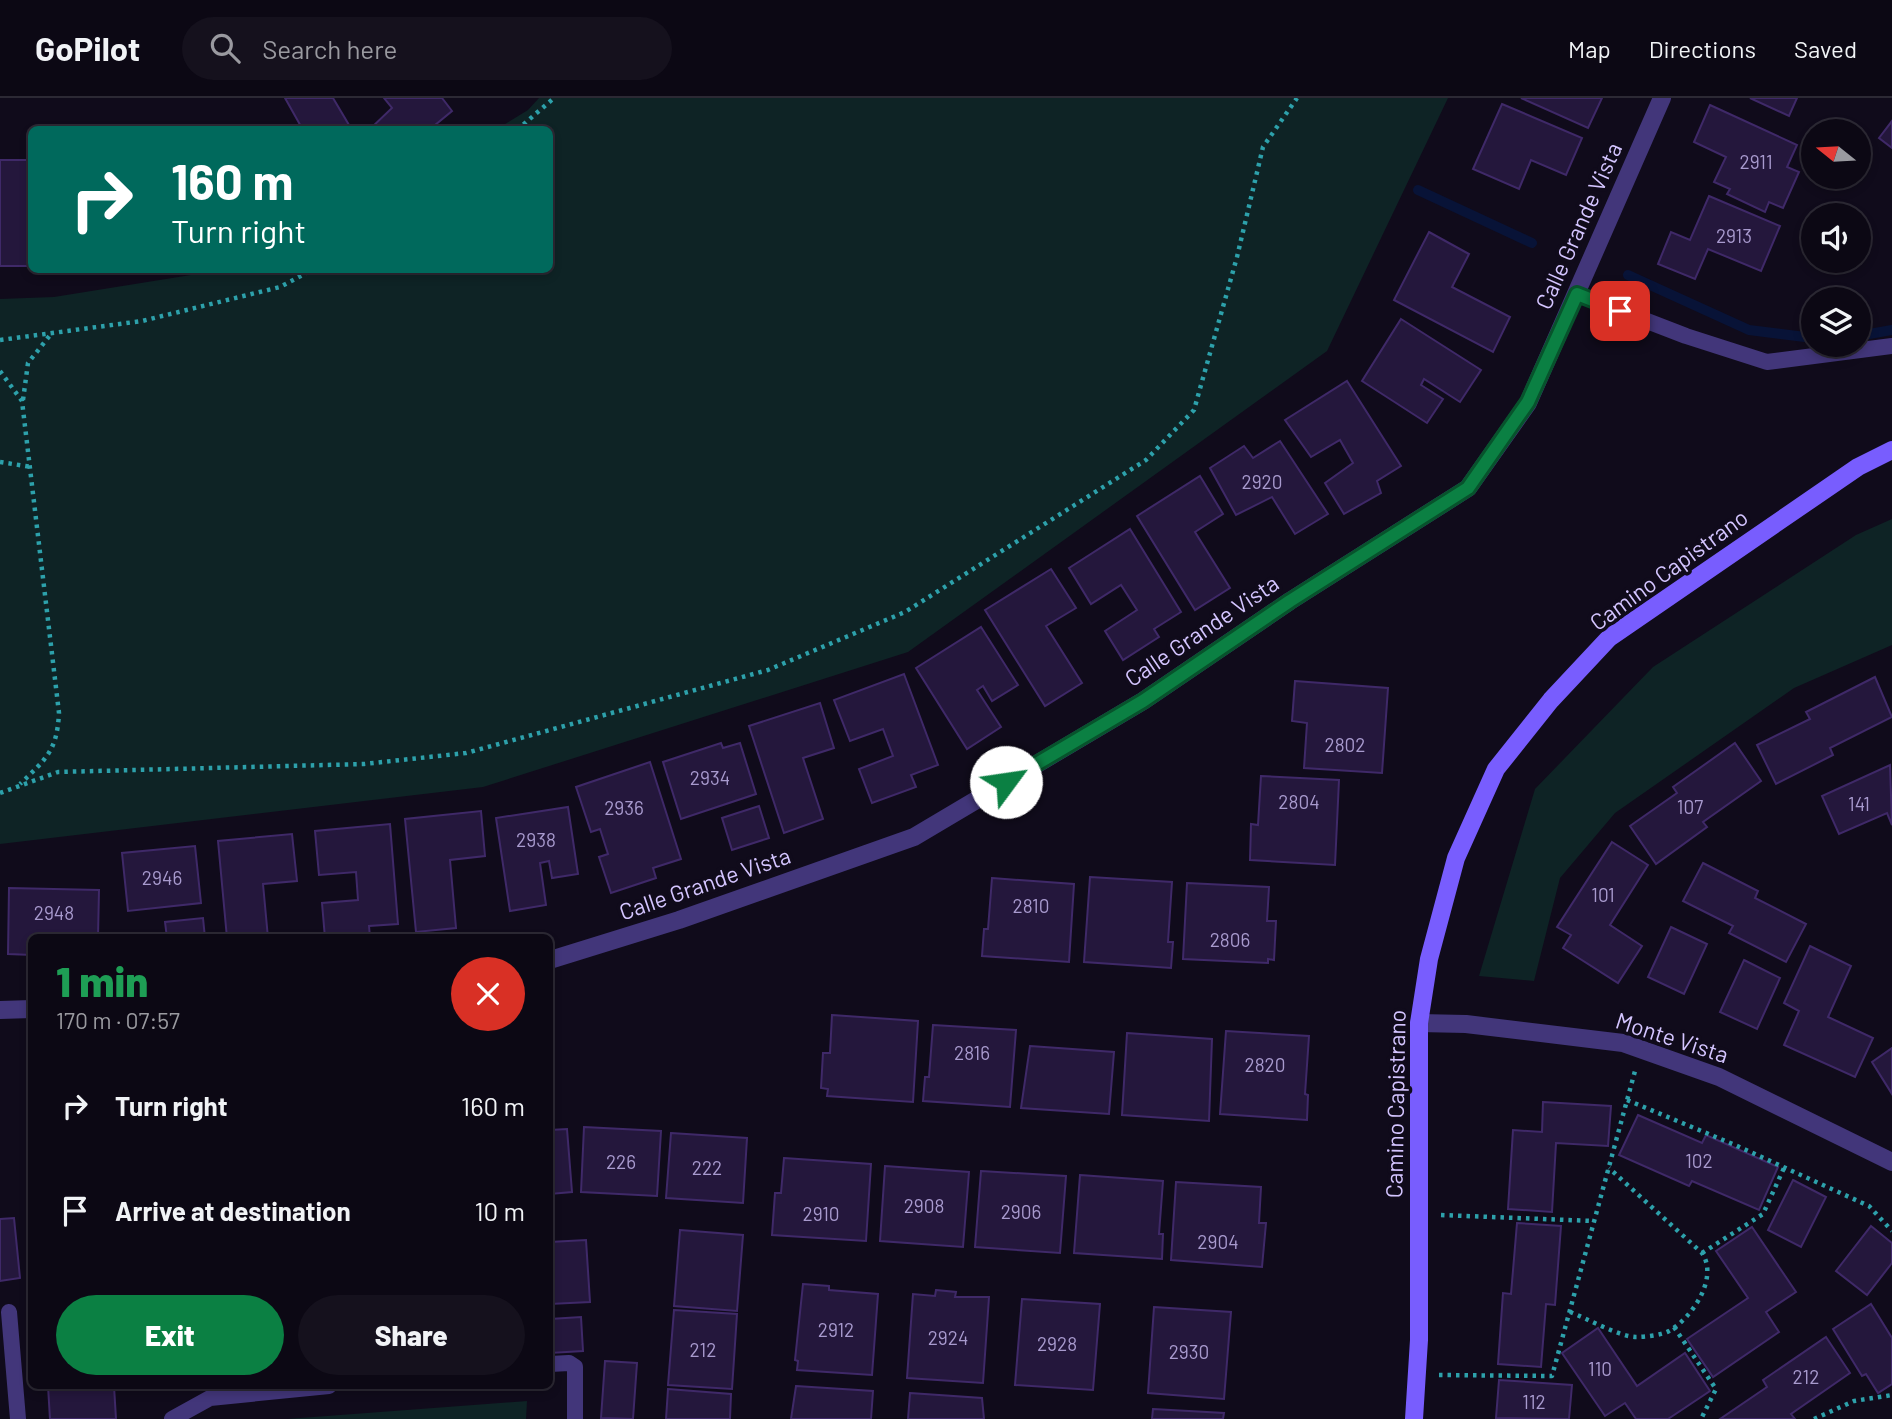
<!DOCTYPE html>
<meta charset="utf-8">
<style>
:root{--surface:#0c0814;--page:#15111d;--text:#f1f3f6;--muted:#9a9aa0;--line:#2c2934;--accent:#0b8043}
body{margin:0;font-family:Barlow,sans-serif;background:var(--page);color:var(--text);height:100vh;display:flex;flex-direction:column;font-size:26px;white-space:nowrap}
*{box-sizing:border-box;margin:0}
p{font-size:23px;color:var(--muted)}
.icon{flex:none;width:38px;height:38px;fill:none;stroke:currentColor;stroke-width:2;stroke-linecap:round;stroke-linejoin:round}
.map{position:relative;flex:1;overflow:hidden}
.details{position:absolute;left:28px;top:836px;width:525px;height:455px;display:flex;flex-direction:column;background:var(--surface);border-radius:10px;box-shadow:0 4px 10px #0003,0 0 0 2px var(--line)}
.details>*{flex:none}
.top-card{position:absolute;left:28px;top:28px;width:525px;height:147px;border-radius:10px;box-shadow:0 4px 10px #0003,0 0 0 2px var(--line);background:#00695c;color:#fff;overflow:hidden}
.needle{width:46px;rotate:288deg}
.fabs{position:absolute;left:1801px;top:21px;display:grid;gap:14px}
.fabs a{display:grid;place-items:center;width:70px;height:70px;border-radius:50%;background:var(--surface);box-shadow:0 4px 10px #0003,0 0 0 2px var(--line);font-size:35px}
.pin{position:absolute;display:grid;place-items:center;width:60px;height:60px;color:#fff;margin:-30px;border-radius:14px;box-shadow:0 4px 10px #0006}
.me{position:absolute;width:77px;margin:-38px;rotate:59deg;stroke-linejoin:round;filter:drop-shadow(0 0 5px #0008)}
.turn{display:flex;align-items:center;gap:24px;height:147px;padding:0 28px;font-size:32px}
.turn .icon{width:91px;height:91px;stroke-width:2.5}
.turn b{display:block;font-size:49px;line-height:60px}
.round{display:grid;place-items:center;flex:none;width:74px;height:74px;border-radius:37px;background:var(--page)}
.headline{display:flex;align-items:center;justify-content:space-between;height:119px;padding:0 28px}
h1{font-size:42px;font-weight:800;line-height:52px;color:#1e9e55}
.button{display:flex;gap:14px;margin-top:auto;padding:14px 28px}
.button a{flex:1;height:80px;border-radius:42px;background:var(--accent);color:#fff;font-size:28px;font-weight:800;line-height:80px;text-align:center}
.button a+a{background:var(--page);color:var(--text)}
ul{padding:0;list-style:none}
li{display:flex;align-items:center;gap:21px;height:105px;padding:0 28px}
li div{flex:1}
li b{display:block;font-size:26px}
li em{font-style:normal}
header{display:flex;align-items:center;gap:42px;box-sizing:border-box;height:98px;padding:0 35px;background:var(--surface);border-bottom:2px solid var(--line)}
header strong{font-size:33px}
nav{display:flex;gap:38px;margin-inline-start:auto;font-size:24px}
.search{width:490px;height:63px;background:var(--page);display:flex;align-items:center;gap:18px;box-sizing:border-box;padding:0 24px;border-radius:38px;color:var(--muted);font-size:26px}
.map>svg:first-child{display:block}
</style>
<header>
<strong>GoPilot</strong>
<div class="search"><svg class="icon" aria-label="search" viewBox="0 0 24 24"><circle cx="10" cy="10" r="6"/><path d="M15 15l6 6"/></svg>Search here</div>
<nav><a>Map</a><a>Directions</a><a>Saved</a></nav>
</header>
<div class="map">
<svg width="1892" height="1321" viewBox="0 0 1892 1321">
<rect width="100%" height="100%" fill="#100b1b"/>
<!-- green -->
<g fill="#0e2325">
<path d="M539,0H1448L1327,253L908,554L483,689L0,746V201L54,199L222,172H550V32L497,31L528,12Z"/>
<path d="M1892,421V547L1794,590L1615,715L1560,780L1534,883L1479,878L1535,691L1653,569L1856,437Z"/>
<path d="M527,1303L526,1321H287Z"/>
</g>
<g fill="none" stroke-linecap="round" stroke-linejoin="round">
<!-- stream -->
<g stroke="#081337" stroke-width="10">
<path d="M1418,92L1532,145"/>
<path d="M1628,177L1749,232L1813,240"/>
<path d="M1858,238L1892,232"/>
</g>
</g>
<!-- building -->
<g fill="#24173c" stroke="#3f2968" stroke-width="2">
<path d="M285,0H333L352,32H303Z"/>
<path d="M384,0H442L452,13L429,32H369L392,10Z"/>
<path d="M1521,0H1602L1588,30Z"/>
<path d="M1750,0H1797L1789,18Z"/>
<path d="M1502,6L1582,40L1566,77L1531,62L1519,91L1473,71Z"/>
<path d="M1710,7L1797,47L1787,69L1799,74L1783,110L1769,104L1765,114L1727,96L1730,91L1714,84L1726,59L1694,44Z"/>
<path d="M1892,23V50L1879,40Z"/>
<rect x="0" y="62" width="32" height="106"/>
<path d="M1709,98L1780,128L1761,173L1708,151L1695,181L1658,166L1671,134L1690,142Z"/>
<path d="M1429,134L1469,156L1452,189L1510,219L1493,254L1394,202Z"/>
<path d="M1401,221L1481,272L1460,304L1424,281L1421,287L1443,301L1427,325L1362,283Z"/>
<path d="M1347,283L1401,368L1377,383L1381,395L1344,416L1325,385L1353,365L1340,342L1311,359L1285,322Z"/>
<path d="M1280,343L1328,416L1295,436L1272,399L1236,417L1210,370L1244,348L1253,360Z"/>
<path d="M1200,378L1223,416L1195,434L1230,490L1195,512L1137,418Z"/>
<path d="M1130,431L1181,514L1154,531L1159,539L1123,562L1105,533L1137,512L1121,487L1091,506L1069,470Z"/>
<path d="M1051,471L1076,510L1046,528L1082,585L1045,608L985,512Z"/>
<path d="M981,529L1018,587L992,603L983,588L977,592L1001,629L967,651L916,570Z"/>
<path d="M904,576L938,667L911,677L916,689L872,705L859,671L893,658L883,631L850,643L834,602Z"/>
<path d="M1875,579L1892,619L1830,650L1833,657L1776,686L1757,647L1810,621L1806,614Z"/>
<path d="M1295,583L1388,590L1382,675L1304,670L1307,625L1292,623Z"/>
<path d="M820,605L834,650L803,660L823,721L784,735L749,628Z"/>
<path d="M721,645L723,650L740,645L756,696L681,721L663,664Z"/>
<path d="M1735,645L1761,683L1703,724L1707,729L1656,766L1630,728L1677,695L1673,689Z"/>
<path d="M650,664L681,761L653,770L656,780L611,795L599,759L608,756L600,731L591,734L576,689Z"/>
<path d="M1890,667L1892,727L1887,715L1839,736L1822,698Z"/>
<path d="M1261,678L1339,682L1335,767L1250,762L1251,726L1258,727Z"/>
<path d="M759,708L769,740L732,752L722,720Z"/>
<path d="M568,709L578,776L552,780L549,763L540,765L546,807L510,813L496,720Z"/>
<path d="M481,713L485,758L450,762L456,830L416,834L405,721Z"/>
<path d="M390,726L398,826L369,828L370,839L325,840L322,805L358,802L356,774L319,777L315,733Z"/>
<path d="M292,736L297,783L263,786L268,840H227L218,743Z"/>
<path d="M1612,744L1648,767L1610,827L1642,848L1618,885L1563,850L1571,837L1557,829Z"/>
<path d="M195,748L201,805L128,813L122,755Z"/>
<path d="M1703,765L1758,793L1755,800L1806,826L1786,864L1729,835L1733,828L1683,803Z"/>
<path d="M1090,779L1172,784L1168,844H1173L1171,870L1084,864Z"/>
<path d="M992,780L1074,786L1069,864L982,858L984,831H988Z"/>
<path d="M1187,785L1269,789L1267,823H1276L1274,862L1268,861V865L1183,861Z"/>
<path d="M9,790L99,792L98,839L32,840V857L8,856Z"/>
<path d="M203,820L205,840H167L165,824Z"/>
<path d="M1671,829L1707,846L1684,896L1648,879Z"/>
<path d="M1810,848L1851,868L1828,919L1873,940L1855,979L1784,947L1799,913L1784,905Z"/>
<path d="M1744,862L1780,880L1757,931L1720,914Z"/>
<path d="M832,917L918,923L913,1004L827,998L828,991L821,990L823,955H830Z"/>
<path d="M933,927L1016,932L1010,1009L923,1003L925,979H929Z"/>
<path d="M1226,933L1309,938L1305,996L1308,997L1307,1022L1220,1016Z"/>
<path d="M1127,935L1212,941L1209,1023L1122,1017Z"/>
<path d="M1030,948L1114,954L1109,1016L1021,1010Z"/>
<path d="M1892,950V996L1872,964Z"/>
<path d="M1543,1004L1611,1008L1608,1048L1556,1045L1552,1114L1508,1111L1513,1032L1542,1034Z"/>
<path d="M1638,1017L1702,1045L1706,1037L1778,1069L1759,1112L1692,1083L1689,1088L1619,1057Z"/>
<path d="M584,1029L661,1033L657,1098L581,1094Z"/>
<path d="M567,1031L572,1094L550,1096V1032Z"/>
<path d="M671,1035L747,1040L743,1105L666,1100Z"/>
<path d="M784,1060L871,1066L866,1143L772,1137L775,1095H781Z"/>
<path d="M885,1068L969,1074L963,1149L880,1143Z"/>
<path d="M981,1073L1066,1078L1060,1155L975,1149Z"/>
<path d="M1080,1077L1163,1083L1159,1136H1163L1162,1161L1074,1155Z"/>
<path d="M1793,1082L1826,1099L1801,1149L1768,1132Z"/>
<path d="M1176,1084L1261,1089L1259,1125H1266L1262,1169L1171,1162Z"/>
<path d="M14,1120L20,1180L0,1183V1121Z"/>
<path d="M1517,1125L1561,1128L1555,1207L1546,1206L1541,1269L1498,1266L1503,1195L1511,1196Z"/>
<path d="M1871,1128L1892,1145V1165L1867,1197L1836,1173Z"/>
<path d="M1752,1129L1796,1194L1766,1214L1779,1234L1713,1279L1687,1241L1748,1200L1716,1153Z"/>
<path d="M680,1132L743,1137L737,1213L674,1208Z"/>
<path d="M586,1142L590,1204L550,1206V1144Z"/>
<path d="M803,1186L829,1188V1192L878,1196L872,1277L797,1272L798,1263L795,1262Z"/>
<path d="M936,1192L956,1194L955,1199H989L983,1285L907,1280L913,1196L935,1198Z"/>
<path d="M1022,1201L1100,1206L1093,1292L1015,1287Z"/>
<path d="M1871,1206L1892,1240V1286L1878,1295L1866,1276L1862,1278L1833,1231Z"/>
<path d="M1154,1209L1231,1214L1224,1301L1148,1295Z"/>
<path d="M674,1212L737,1216L732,1291L668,1287Z"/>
<path d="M581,1219L583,1253L550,1255V1221Z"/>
<path d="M1598,1230L1637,1288L1685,1255L1710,1293L1668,1321H1636L1625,1305L1605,1318L1562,1255Z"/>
<path d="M1826,1239L1850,1275L1791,1316L1795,1321H1720L1767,1289L1763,1282Z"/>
<path d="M605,1263L637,1265L633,1321L601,1320Z"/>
<path d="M1499,1282L1572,1287L1569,1321L1496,1320Z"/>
<path d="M48,1288H114L116,1321H50Z"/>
<path d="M796,1288L873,1293L871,1321H791Z"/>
<path d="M668,1291L731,1296L730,1321H666Z"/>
<path d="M910,1295L982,1300L984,1321H908Z"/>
<path d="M1153,1311L1224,1315L1223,1321H1152Z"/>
</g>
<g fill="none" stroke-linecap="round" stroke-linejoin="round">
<!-- path -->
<g stroke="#2da1ab" stroke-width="4.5" stroke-dasharray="3.5 5" stroke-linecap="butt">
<path d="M517,32L554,0"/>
<path d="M0,242L142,223L280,189L312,172"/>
<path d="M0,273L22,303L59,615C57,653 46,661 20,686"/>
<path d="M23,302L28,265L51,236"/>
<path d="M0,364L32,369"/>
<path d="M0,695L58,674L364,666L466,655L768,572L905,514L1146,362L1194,312L1237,159L1263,49L1297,0"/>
<path d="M1627,1002L1735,1047L1869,1108L1892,1133"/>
<path d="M1441,1117L1594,1123"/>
<path d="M1702,1155L1763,1116L1784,1070"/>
<path d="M1570,1214C1586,1220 1620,1239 1636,1239C1645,1239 1662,1237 1669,1233C1692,1220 1719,1180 1702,1155L1609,1070"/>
<path d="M1674,1229L1716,1291L1701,1321"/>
<path d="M1439,1277L1552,1278L1635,973"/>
<path d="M1814,1321L1854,1303L1892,1297"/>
</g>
<!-- service -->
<g stroke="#42367a" stroke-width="16">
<path d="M1577,196L1686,238L1767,264L1892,248"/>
<path d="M9,1214L18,1321"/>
<path d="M550,1266L569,1265L575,1269V1321"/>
<path d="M172,1321L210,1300L329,1288"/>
</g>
<!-- minor -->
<g stroke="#42367a" stroke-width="18">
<path d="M550,862L679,822L914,739L1143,603L1290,503L1468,390L1528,305L1662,0"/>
<path d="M0,912L32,911"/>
<path d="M1419,925L1466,926L1623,945L1719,979L1892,1064"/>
</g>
<!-- secondary -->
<path stroke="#785dfe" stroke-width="18" d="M1414,1321L1419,1242V925L1429,861L1456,760L1496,671L1551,602L1609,540L1858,369L1892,352"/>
</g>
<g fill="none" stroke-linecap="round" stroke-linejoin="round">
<!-- route casing -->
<g stroke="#07532c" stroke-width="18">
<path id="route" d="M1006,684L1143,603L1290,503L1468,390L1528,304L1577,196L1620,213"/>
</g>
<!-- route -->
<use href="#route" stroke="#0b8043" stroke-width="12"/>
</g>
<g text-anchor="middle" stroke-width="7" stroke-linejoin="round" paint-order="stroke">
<!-- number labels -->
<g font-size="19" fill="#a89ace">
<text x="1756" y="71">2911</text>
<text x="1734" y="145">2913</text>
<text x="1262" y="391">2920</text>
<text x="1345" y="654">2802</text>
<text x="710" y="687">2934</text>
<text x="1299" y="711">2804</text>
<text x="1859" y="713">141</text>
<text x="1690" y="716">107</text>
<text x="624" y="717">2936</text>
<text x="536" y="749">2938</text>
<text x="162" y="787">2946</text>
<text x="1603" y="804">101</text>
<text x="1031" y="815">2810</text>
<text x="54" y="822">2948</text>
<text x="1230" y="849">2806</text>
<text x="972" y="962">2816</text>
<text x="1265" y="974">2820</text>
<text x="1699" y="1070">102</text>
<text x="621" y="1071">226</text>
<text x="707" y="1077">222</text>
<text x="924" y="1115">2908</text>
<text x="1021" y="1121">2906</text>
<text x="821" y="1123">2910</text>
<text x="1218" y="1151">2904</text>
<text x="836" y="1239">2912</text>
<text x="948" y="1247">2924</text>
<text x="1057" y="1253">2928</text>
<text x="703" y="1259">212</text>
<text x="1189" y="1261">2930</text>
<text x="1600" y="1278">110</text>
<text x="1806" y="1286">212</text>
<text x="1534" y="1311">112</text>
</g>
<!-- street labels -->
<g font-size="23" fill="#d4c5ff" stroke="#100b1b">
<text transform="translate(1579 128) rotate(-66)" y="8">Calle Grande Vista</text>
<text transform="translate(1669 472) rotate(-36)" y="8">Camino Capistrano</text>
<text transform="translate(1202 533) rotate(-34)" y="8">Calle Grande Vista</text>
<text transform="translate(705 786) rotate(-19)" y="8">Calle Grande Vista</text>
<text transform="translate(1672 940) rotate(18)" y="8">Monte Vista</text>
<text transform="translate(1396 1006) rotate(-89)" y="8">Camino Capistrano</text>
</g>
</g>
</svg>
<div class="fabs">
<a><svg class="needle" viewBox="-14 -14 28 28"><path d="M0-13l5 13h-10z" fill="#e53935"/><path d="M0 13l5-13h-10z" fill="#9a9aa0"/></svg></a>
<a><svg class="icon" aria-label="sound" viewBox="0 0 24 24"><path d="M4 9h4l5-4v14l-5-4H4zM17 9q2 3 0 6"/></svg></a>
<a><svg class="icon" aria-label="layers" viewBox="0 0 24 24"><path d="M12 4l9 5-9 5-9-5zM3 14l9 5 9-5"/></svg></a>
</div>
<div class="pin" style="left:1620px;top:213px;background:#d93025"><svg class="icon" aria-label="arrive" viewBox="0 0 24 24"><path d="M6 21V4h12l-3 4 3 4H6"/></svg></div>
<svg class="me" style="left:1006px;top:684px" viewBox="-20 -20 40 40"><circle r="19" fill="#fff"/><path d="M0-13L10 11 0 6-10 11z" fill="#0b8043"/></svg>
<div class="top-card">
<div class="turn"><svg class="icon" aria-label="right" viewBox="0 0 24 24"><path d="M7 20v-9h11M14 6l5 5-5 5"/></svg><div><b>160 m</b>Turn right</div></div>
</div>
<section class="details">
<div class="headline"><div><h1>1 min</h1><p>170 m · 07:57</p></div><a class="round" style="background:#d93025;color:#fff"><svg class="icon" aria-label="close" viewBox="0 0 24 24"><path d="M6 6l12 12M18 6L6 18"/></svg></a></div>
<ul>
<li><svg class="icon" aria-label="right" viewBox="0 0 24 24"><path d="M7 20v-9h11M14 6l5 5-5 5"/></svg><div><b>Turn right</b></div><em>160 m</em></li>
<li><svg class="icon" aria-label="arrive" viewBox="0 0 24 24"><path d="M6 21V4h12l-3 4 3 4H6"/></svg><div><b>Arrive at destination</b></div><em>10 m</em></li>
</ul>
<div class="button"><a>Exit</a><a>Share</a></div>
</section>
</div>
